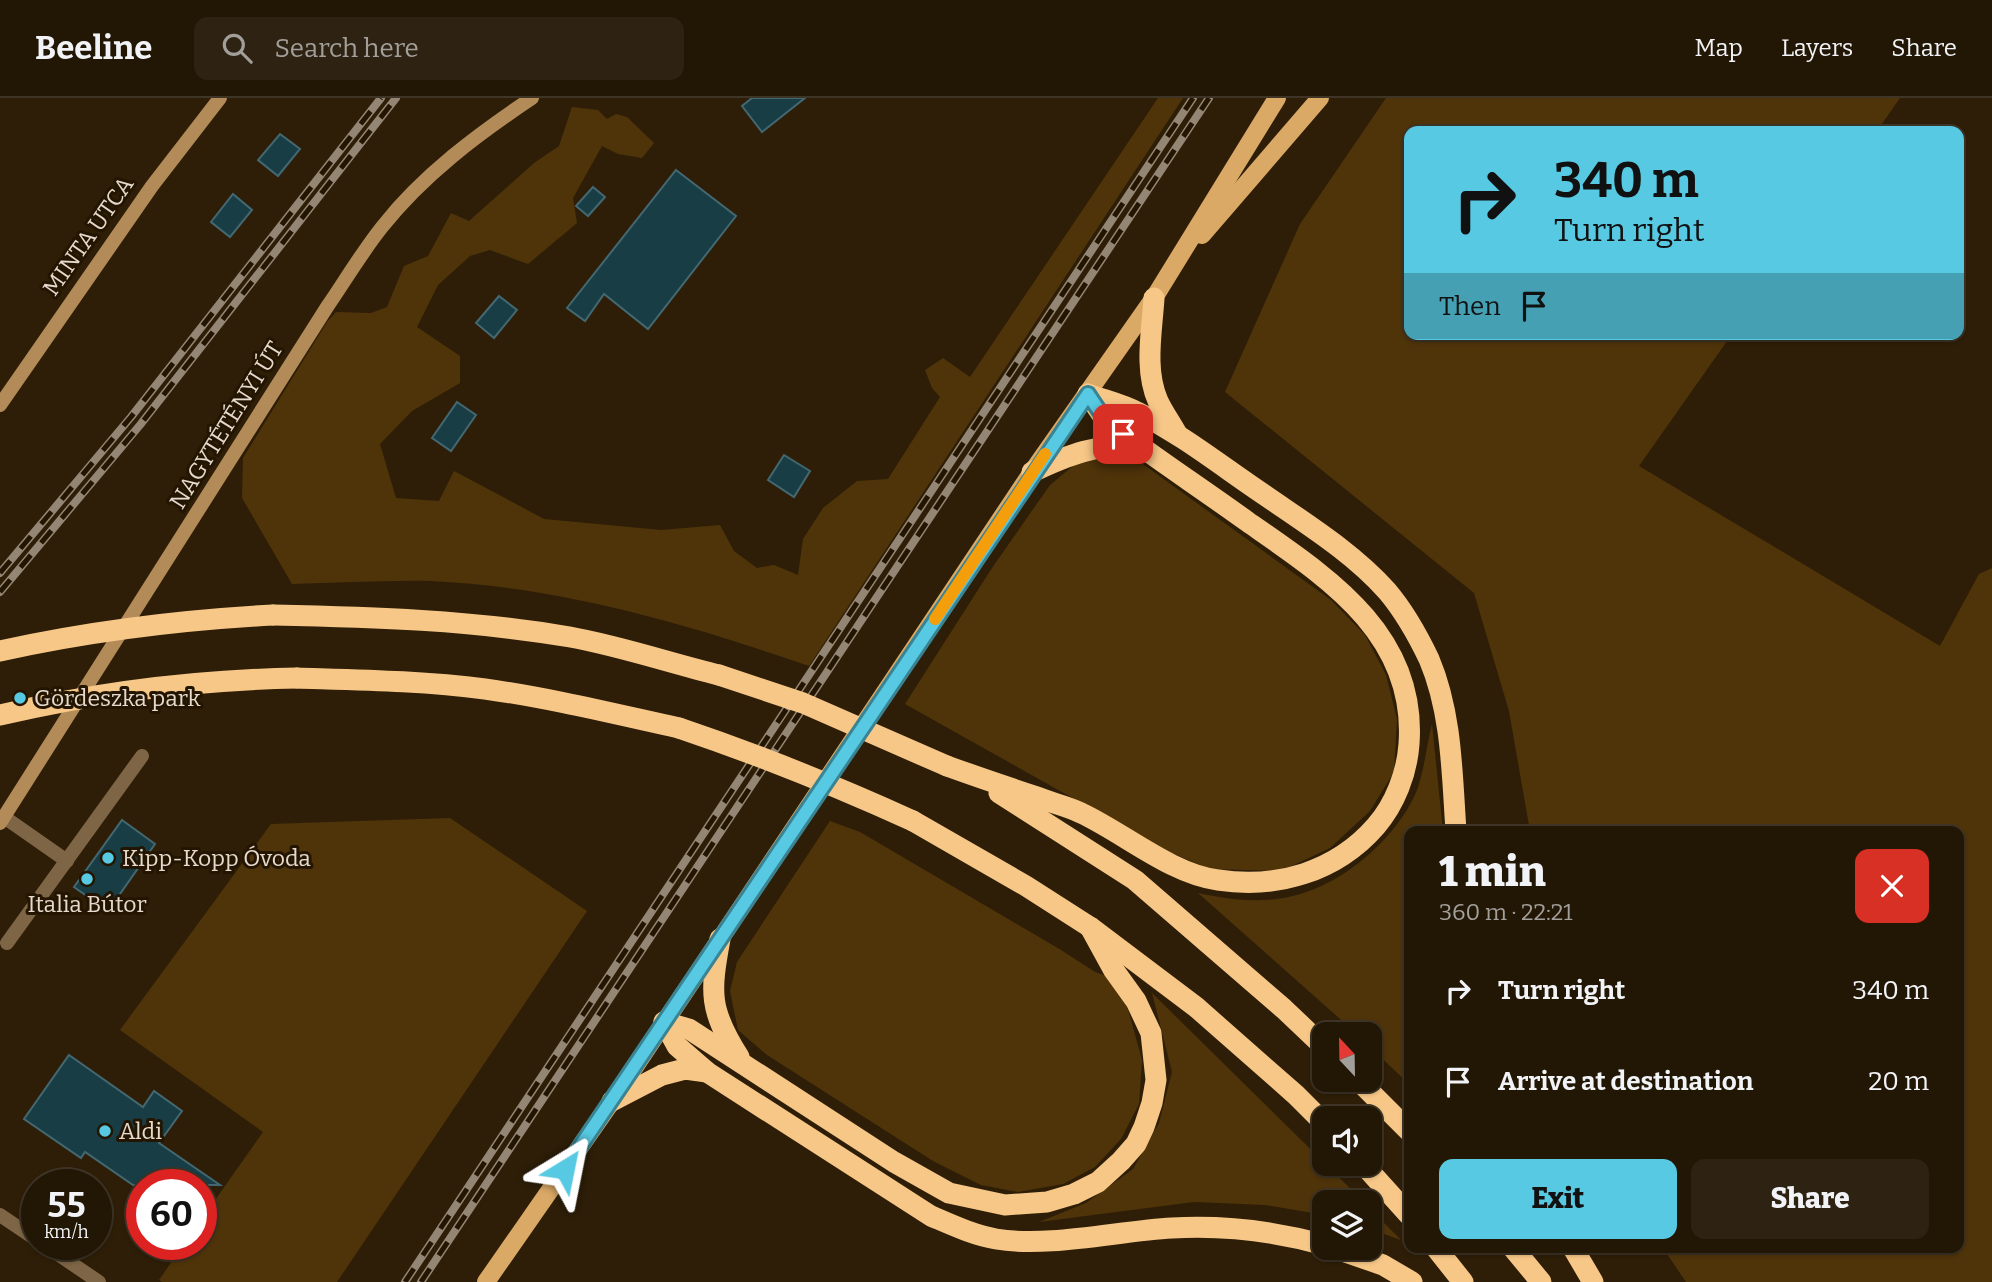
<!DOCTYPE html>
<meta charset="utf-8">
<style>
:root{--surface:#221605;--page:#2e2313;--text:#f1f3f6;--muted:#a29f9a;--line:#3f3527;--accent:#57c9e2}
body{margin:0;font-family:Bitter,serif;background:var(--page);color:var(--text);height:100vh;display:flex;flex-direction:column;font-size:26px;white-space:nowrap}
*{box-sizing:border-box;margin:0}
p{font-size:23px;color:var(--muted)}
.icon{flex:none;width:38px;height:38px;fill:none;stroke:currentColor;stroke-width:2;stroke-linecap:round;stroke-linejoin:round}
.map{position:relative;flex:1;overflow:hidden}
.sheet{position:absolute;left:1404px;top:728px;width:560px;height:427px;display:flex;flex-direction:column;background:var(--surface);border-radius:14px;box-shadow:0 2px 5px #0004,0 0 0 2px var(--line)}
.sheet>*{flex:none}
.hud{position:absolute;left:1404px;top:28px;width:560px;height:214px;border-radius:14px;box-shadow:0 2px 5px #0004,0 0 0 2px var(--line);background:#57c9e2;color:#111;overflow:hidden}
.needle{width:46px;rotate:338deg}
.fabs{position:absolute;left:1312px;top:924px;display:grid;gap:14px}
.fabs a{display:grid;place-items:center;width:70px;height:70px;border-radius:14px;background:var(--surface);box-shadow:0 2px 5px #0004,0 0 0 2px var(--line);font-size:35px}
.speed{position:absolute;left:21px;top:1071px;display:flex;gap:14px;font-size:35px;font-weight:700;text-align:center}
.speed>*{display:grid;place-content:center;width:91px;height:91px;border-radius:50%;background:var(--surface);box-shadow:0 2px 5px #0004,0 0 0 2px var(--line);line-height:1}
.speed small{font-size:18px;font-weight:400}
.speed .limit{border:10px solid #d22;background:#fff;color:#111}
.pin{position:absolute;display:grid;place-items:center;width:60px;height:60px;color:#fff;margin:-30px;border-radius:14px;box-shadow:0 4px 10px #0006}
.me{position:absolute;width:77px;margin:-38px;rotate:35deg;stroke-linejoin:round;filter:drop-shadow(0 0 5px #0008)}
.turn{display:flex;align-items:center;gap:24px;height:147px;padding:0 35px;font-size:32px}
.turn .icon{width:91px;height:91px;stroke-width:2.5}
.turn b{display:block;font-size:49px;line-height:60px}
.then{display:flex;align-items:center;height:66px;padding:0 35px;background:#0003;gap:14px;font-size:26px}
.round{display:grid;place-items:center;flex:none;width:74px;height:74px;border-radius:14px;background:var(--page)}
.overview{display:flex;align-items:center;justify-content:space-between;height:119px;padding:0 35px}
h1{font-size:42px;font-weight:800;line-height:52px}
.cta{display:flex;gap:14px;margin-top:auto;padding:14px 35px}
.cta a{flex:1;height:80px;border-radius:14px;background:var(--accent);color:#111;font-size:28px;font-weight:800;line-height:80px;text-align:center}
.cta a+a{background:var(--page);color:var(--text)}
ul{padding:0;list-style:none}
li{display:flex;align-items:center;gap:21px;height:91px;padding:0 35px}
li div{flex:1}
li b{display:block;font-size:26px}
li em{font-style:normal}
header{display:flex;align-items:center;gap:42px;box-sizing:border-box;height:98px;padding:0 35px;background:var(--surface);border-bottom:2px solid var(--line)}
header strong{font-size:33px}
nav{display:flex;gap:38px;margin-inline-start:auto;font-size:24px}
.search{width:490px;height:63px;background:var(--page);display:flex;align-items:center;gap:18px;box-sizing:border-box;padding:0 24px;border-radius:14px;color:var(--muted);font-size:26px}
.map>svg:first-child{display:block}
</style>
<header>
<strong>Beeline</strong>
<div class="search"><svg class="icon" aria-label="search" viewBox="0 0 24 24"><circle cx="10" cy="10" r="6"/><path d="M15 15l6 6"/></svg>Search here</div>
<nav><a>Map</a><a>Layers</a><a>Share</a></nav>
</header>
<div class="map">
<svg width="1992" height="1184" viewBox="0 0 1992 1184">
<rect width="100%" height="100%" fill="#2e1e07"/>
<!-- green -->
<g fill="#4f340a">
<path d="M1158,0H1183L809,568C687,526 561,489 431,483C385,482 338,485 292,486L242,400L243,360L327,224L336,214L371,215L387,209L404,168L428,158L451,115L469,123L534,65L559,48L572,9L598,12L607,21L616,16L627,19L654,45L642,60L618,56L602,48L573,100L577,125L528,166L490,152L470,158L438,187L417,229L460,258V285L412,313L380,346L396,400L439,403L454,373L544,421L661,432L720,427L734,453L757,470L774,467L798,477L803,441L823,410L857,383L888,381L940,299L932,290L925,272L943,260L970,279Z"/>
<path d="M1386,0H1900L1877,33H1409V236H1732L1639,368L1940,548L1979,476L1992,470V1184H1686L1663,1150H1958V733H1530L1509,613L1474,495L1225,294L1300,126Z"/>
<path d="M1114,357L1140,364L1331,502L1365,537L1386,577L1397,621L1394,674L1370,713L1330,750L1281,773L1210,771L1169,754L905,606L992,470L1050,387L1079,363Z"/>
<path d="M1432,626L1443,733H1409V986L1370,949V936H1357L1198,795C1226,801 1254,805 1283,800C1336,792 1391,746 1414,699C1424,678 1426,649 1432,626Z"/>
<path d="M450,720L587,813L337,1184H162L159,1182L184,1146H201V1122L263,1034L120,932L271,726Z"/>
<path d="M830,723L860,734L1061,852L1095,874L1115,881L1128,911L1142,962L1139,1006L1121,1041L1095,1069L1063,1086L1018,1094L981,1087L933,1063L767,957L738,932L730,893L737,864Z"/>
<path d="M1152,895L1364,1104H1325V1117L1265,1107L1194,1104L1039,1124L1086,1105L1133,1071L1159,1025L1172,974Z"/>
<path d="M1370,1111L1401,1142L1370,1131Z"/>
</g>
<!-- building -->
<g fill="#183d45" stroke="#436871" stroke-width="2">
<path d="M752,0H805L762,34L742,8Z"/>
<path d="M280,36L300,51L278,78L258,62Z"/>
<path d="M676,72L736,118L648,231L604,196L585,223L567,210Z"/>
<path d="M593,89L605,99L588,118L576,108Z"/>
<path d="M233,96L252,112L230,139L211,124Z"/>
<path d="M499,198L517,212L494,240L476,225Z"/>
<path d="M457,304L476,317L451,353L432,340Z"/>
<path d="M784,357L810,373L794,399L768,382Z"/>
<path d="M122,722L155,746L108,813L74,789Z"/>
<path d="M69,957L143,1009L154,993L182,1013L159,1045L220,1087H133L85,1054L81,1060L24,1021Z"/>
</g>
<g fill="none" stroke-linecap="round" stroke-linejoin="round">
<!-- street -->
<g stroke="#7d6546" stroke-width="14">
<path d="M4,719L67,763"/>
<path d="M7,845L142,658"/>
<path d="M0,1117L37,1142"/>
<path d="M43,1146L99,1184"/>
</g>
<!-- secondary -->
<g stroke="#b28b59" stroke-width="14">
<path d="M0,307L152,88L220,0"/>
<path d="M0,725L327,209C345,183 362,154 382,129C423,77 478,36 532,0"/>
</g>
<!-- primary -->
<g stroke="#dba966" stroke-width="18">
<path d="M1202,137L1320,0"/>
<path d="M486,1184L612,1003L1032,374L1154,200L1277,0"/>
</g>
<!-- highway -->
<g stroke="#f7c788" stroke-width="21">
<path d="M1154,200C1152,233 1144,272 1158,303C1163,314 1171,325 1177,336"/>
<path d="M1088,296C1104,302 1122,306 1137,314C1183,337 1224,370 1266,398C1308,427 1353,455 1387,493C1404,513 1418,538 1429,561C1452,615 1452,676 1456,733"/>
<path d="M1032,374C1070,356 1096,346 1139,348"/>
<path d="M273,517C372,519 471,522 570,539C620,548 670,565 719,577"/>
<path d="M297,580C360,582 423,583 485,591C550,600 615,616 679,630"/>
<path d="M947,668C977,679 1007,689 1037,699C1051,705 1067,708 1081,715C1124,735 1171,776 1218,782C1277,791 1336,774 1376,728C1395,706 1407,675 1409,646C1417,536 1327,479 1248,424C1201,390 1152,358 1106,323L1088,296"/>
<path d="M999,695L1135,782L1284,911L1325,950"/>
<path d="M913,723L1026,788L1090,829L1196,909L1296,997L1325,1026"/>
<path d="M720,841C710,895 709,912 739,959"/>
<path d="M664,924L689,931L894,1064L949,1095L1005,1107L1047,1104L1074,1096L1098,1084L1121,1063L1136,1046L1144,1029L1152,1005L1156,982L1151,935L1136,903L1113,871L1090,829"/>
<path d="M664,924L677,948L707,974L931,1118C952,1127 973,1137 996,1141C1047,1150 1118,1133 1172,1130C1224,1127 1274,1133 1325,1147"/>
<path d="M1358,982L1409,1033"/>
<path d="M612,1003L662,977L685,971L707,974"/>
<path d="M1363,1066L1409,1117"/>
<path d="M1334,1150L1383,1167L1412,1184"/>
<path d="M1436,1150L1463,1184"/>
<path d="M1513,1150L1541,1184"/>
<path d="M1573,1150L1593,1184"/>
</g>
<!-- rail casing -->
<g stroke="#938674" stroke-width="8">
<g id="rail">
<path d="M0,475L131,319L381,0"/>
<path d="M0,494L140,327L396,0"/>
<path d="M405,1184L1193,0"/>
<path d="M421,1184L1209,0"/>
</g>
</g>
<!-- rail -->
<use href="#rail" stroke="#241500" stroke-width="5" stroke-dasharray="16" stroke-linecap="butt"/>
<!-- highway-bridge -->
<g stroke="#f7c788" stroke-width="21">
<path d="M0,553C90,533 180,522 273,517"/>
<path d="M719,577L803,605L947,668"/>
<path d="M0,617C98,594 196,582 297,580"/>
<path d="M679,630C759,657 836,688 913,723"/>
</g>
</g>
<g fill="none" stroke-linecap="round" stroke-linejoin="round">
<!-- route casing -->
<g stroke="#398393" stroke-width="18">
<path id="route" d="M565,1071L1088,296L1106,323L1123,336"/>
</g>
<!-- route -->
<use href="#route" stroke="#57c9e2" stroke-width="12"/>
<!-- slow -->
<path stroke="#f59e0b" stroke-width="12" d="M935,521L1045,356"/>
</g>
<!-- markers -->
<g fill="#57c9e2" stroke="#241500" stroke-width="2.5">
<circle cx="20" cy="600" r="7"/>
<circle cx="108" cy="760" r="7"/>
<circle cx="87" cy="781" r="7"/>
<circle cx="105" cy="1033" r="7"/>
</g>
<g text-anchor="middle" stroke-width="6" stroke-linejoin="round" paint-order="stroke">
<!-- street labels -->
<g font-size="23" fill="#e5dacd" stroke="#241500">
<text transform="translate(88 138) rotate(-55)" y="8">MINTA UTCA</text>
<text transform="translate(226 327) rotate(-58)" y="8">NAGYTÉTÉNYI ÚT</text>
</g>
<!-- poi labels -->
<g font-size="23" fill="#e5dacd" stroke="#241500" text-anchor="start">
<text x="34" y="608">Gördeszka park</text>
<text x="122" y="768">Kipp-Kopp Óvoda</text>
<text x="87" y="814" text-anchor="middle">Italia Bútor</text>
<text x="119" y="1041">Aldi</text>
</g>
</g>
</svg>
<div class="fabs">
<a><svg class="needle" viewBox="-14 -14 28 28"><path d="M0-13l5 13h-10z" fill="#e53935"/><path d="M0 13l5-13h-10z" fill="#a29f9a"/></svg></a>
<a><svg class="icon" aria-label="sound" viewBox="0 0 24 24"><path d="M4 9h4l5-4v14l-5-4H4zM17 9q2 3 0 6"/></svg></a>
<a><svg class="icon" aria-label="layers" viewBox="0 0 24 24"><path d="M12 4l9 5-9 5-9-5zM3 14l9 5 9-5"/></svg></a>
</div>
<div class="speed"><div>55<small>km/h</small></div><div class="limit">60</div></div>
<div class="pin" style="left:1123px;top:336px;background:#d93025"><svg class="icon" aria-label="arrive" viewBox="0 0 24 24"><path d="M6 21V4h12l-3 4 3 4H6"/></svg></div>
<svg class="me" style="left:565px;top:1071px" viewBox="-20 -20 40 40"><path d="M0-17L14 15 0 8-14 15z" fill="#57c9e2" stroke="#fff" stroke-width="4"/></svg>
<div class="hud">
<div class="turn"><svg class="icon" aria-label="right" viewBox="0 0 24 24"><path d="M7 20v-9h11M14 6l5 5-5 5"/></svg><div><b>340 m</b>Turn right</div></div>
<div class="then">Then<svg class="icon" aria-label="arrive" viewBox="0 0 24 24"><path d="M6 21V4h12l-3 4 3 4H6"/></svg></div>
</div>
<section class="sheet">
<div class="overview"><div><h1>1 min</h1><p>360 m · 22:21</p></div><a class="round" style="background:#d93025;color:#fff"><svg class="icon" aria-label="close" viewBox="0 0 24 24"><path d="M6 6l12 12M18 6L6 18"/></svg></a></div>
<ul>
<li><svg class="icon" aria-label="right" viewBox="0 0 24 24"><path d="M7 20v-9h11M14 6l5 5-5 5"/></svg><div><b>Turn right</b></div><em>340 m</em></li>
<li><svg class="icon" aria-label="arrive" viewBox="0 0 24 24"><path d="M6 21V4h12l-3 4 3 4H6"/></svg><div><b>Arrive at destination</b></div><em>20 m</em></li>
</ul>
<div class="cta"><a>Exit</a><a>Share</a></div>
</section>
</div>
